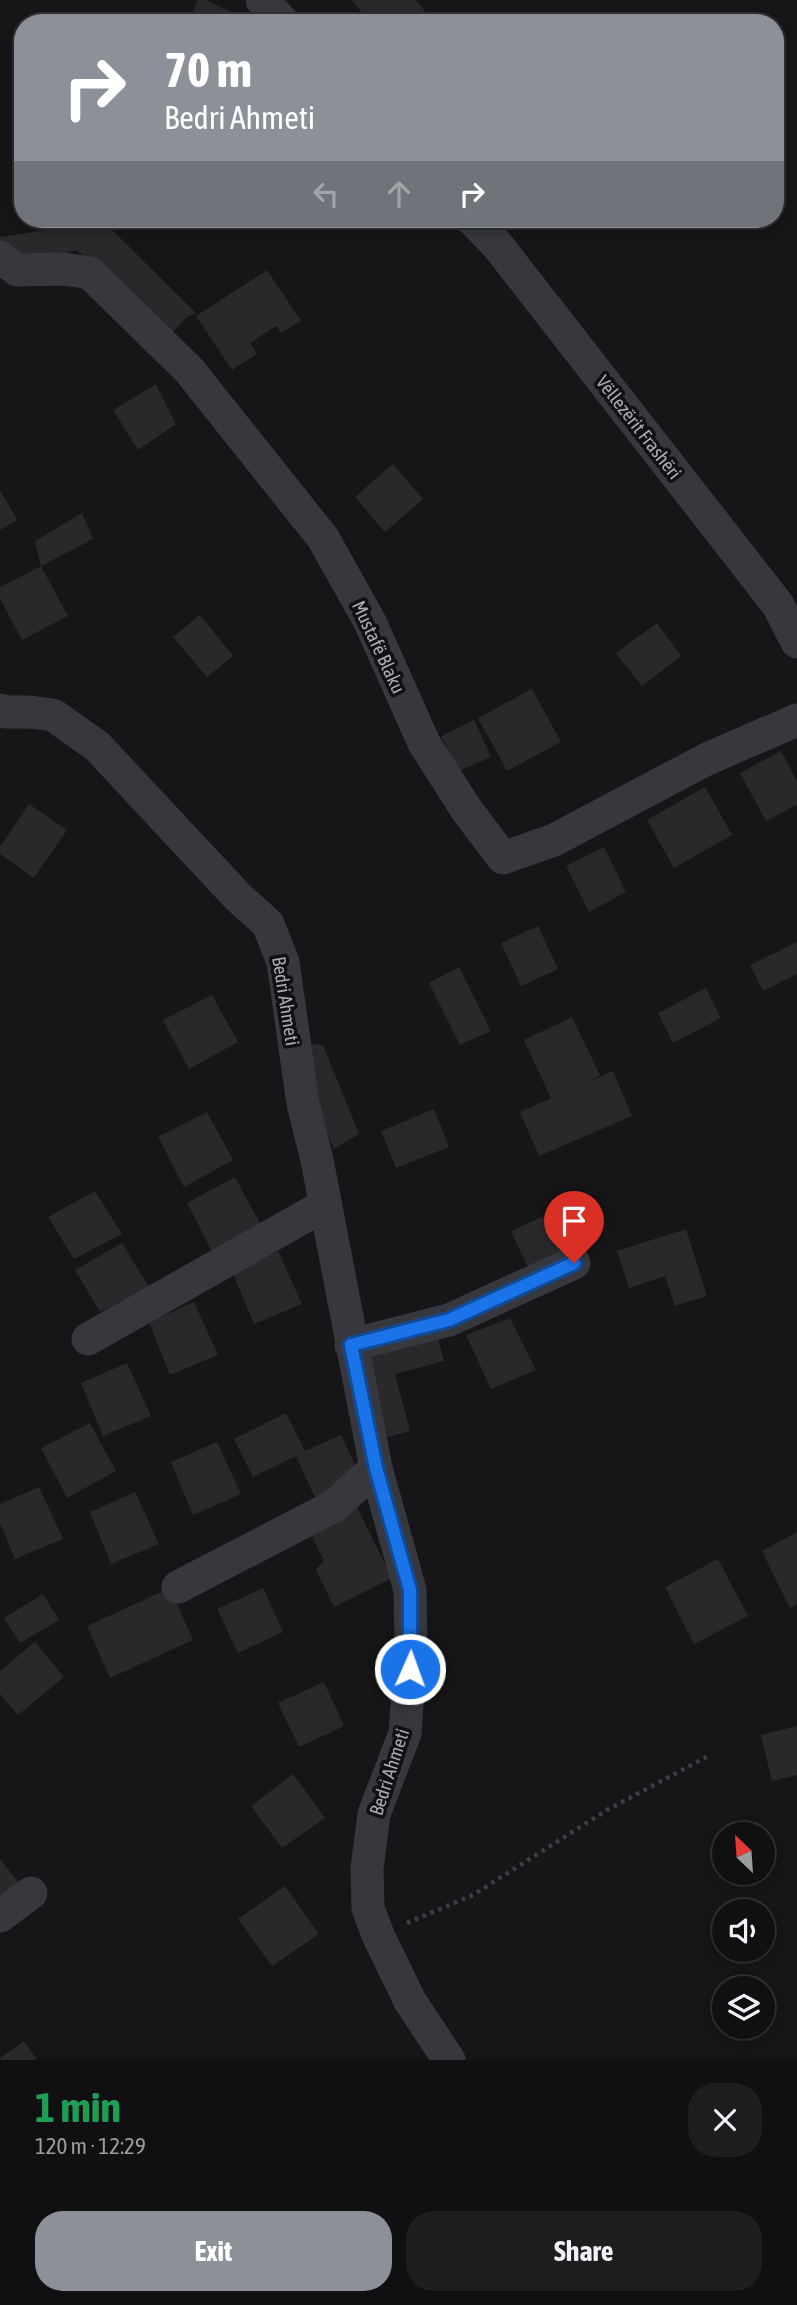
<!DOCTYPE html>
<meta charset="utf-8">
<style>
:root{--surface:#101012;--page:#1e1e20;--text:#f1f3f6;--muted:#9c9d9f;--line:#303032;--accent:#8c9099}
body{margin:0;font-family:"Asap Condensed",sans-serif;background:var(--page);color:var(--text);height:100vh;display:flex;flex-direction:column;font-size:26px;white-space:nowrap}
*{box-sizing:border-box;margin:0}
p{font-size:23px;color:var(--muted)}
.icon{flex:none;width:38px;height:38px;fill:none;stroke:currentColor;stroke-width:2;stroke-linecap:round;stroke-linejoin:round}
.map{position:relative;height:2060px;overflow:hidden}
.drawer{display:flex;flex-direction:column;background:var(--surface);flex:1}
.drawer>*{flex:none}
.guide{position:absolute;left:14px;top:14px;width:770px;height:214px;border-radius:28px;box-shadow:0 4px 10px #0003,0 0 0 2px var(--line);background:#8c9099;color:#fff;overflow:hidden}
.needle{width:46px;rotate:335deg}
.controls{position:absolute;left:712px;top:1822px;display:grid;gap:14px}
.controls a{display:grid;place-items:center;width:63px;height:63px;border-radius:50%;background:var(--surface);box-shadow:0 4px 10px #0003,0 0 0 2px var(--line);font-size:35px}
.pin{position:absolute;display:grid;place-items:center;width:60px;height:60px;color:#fff;margin:-72px -30px;border-radius:50% 50% 50% 0;rotate:-45deg;box-shadow:0 0 7px #0007}
.pin .icon{rotate:45deg}
.me{position:absolute;width:77px;margin:-38px;rotate:2deg;stroke-linejoin:round;filter:drop-shadow(0 0 5px #0008)}
.turn{display:flex;align-items:center;gap:24px;height:147px;padding:0 35px;font-size:32px}
.turn .icon{width:91px;height:91px;stroke-width:2.5}
.turn b{display:block;font-size:49px;line-height:60px}
.lanes{display:flex;align-items:center;height:66px;padding:0 35px;background:#0003;justify-content:center;gap:35px;direction:ltr}
.lanes .off{opacity:.35}
.round{display:grid;place-items:center;flex:none;width:74px;height:74px;border-radius:28px;background:var(--page)}
.head{display:flex;align-items:center;justify-content:space-between;height:119px;padding:0 35px}
h1{font-size:42px;font-weight:700;line-height:52px;color:#1e9e55}
.primary-button{display:flex;gap:14px;margin-top:auto;padding:14px 35px}
.primary-button a{flex:1;height:80px;border-radius:28px;background:var(--accent);color:#fff;font-size:28px;font-weight:700;line-height:80px;text-align:center}
.primary-button a+a{background:var(--page);color:var(--text)}
.map>svg:first-child{display:block}
</style>
<div class="map">
<svg width="797" height="2060" viewBox="0 0 797 2060">
<rect width="100%" height="100%" fill="#161618"/>
<!-- building -->
<g fill="#29292c">
<path d="M198,0H206L255,23H188Z"/>
<path d="M352,0H416L434,23H370Z"/>
<path d="M80,219H122L111,229L196,313L187,317L169,336L77,250L21,263L0,243V237L73,226Z"/>
<path d="M267,270L301,321L281,333L276,326L250,343L257,354L232,370L196,316Z"/>
<path d="M156,384L176,424L138,450L113,410Z"/>
<path d="M393,464L423,499L385,532L355,497Z"/>
<path d="M0,490L17,520L0,530Z"/>
<path d="M82,513L93,539L41,566L35,541Z"/>
<path d="M41,566L68,616L22,640L0,599V587Z"/>
<path d="M200,615L233,656L207,677L173,637Z"/>
<path d="M657,623L681,656L642,686L616,653Z"/>
<path d="M532,689L561,742L507,771L478,718Z"/>
<path d="M474,720L491,757L459,771L441,736Z"/>
<path d="M781,751L797,781V805L766,821L740,773Z"/>
<path d="M705,787L732,835L674,868L647,820Z"/>
<path d="M29,804L67,830L34,878L0,854V847Z"/>
<path d="M604,847L626,892L589,912L566,866Z"/>
<path d="M538,926L558,969L521,986L501,943Z"/>
<path d="M797,942V974L763,991L750,965Z"/>
<path d="M459,967L491,1031L460,1045L429,983Z"/>
<path d="M706,988L721,1018L673,1043L658,1013Z"/>
<path d="M212,995L238,1042L189,1069L163,1020Z"/>
<path d="M572,1017L600,1075L590,1081L613,1071L632,1116L539,1156L520,1112L551,1098L524,1040Z"/>
<path d="M301,1043L323,1045L359,1134L334,1149L304,1078Z"/>
<path d="M434,1109L449,1147L396,1168L381,1131Z"/>
<path d="M207,1112L233,1160L184,1187L158,1137Z"/>
<path d="M235,1177L261,1225L212,1252L187,1203Z"/>
<path d="M95,1191L122,1234L74,1259L48,1217Z"/>
<path d="M557,1210L577,1254L532,1276L511,1231Z"/>
<path d="M686,1229L707,1296L675,1306L665,1276L629,1288L617,1251Z"/>
<path d="M122,1243L149,1287L100,1312L75,1270Z"/>
<path d="M278,1251L302,1304L254,1324L232,1271Z"/>
<path d="M194,1302L218,1355L170,1375L149,1322Z"/>
<path d="M510,1318L536,1370L491,1389L466,1335Z"/>
<path d="M437,1335L444,1361L395,1374L410,1431L385,1438L363,1355Z"/>
<path d="M127,1363L151,1416L103,1436L81,1383Z"/>
<path d="M286,1413L305,1451L341,1435L362,1479L316,1500L296,1456L253,1477L234,1439Z"/>
<path d="M90,1423L116,1471L67,1498L41,1448Z"/>
<path d="M217,1442L241,1494L193,1515L171,1462Z"/>
<path d="M39,1487L63,1539L15,1559L0,1523V1504Z"/>
<path d="M135,1492L159,1544L111,1564L90,1512Z"/>
<path d="M356,1505L392,1578L334,1607L316,1570L324,1560L308,1529Z"/>
<path d="M797,1532V1604L790,1608L762,1551Z"/>
<path d="M718,1559L748,1616L694,1644L665,1587Z"/>
<path d="M170,1588L193,1640L110,1678L87,1626Z"/>
<path d="M263,1588L283,1632L238,1653L217,1609Z"/>
<path d="M43,1594L59,1620L20,1643L4,1618Z"/>
<path d="M35,1642L64,1677L18,1715L0,1694V1671Z"/>
<path d="M324,1682L344,1726L299,1747L278,1703Z"/>
<path d="M797,1726V1775L772,1781L761,1735Z"/>
<path d="M293,1774L325,1818L282,1848L251,1806Z"/>
<path d="M0,1859L20,1884L0,1900Z"/>
<path d="M285,1886L319,1934L272,1966L238,1919Z"/>
<path d="M24,2041L37,2060H0V2058Z"/>
</g>
<g fill="none" stroke-linecap="round" stroke-linejoin="round">
<!-- path -->
<path stroke="#3d3f44" stroke-width="4.5" stroke-dasharray="3.5 5" stroke-linecap="butt" d="M407,1923L473,1895L607,1810L710,1755"/>
<!-- minor -->
<g stroke="#37383d" stroke-width="33">
<path d="M262,0L284,23"/>
<path d="M472,219L498,246L778,605L797,642"/>
<path d="M0,257L17,270L64,269L90,273L189,370L323,538L370,622L424,743L466,809L503,858L554,840L707,759L797,720"/>
<path d="M0,710L6,712H30L53,715L97,746L238,897L268,924L283,962L303,1104L317,1160L376,1468L410,1590L411,1647L405,1733L374,1814L367,1868L368,1908L378,1935L410,2001L449,2060"/>
<path d="M88,1339L325,1205"/>
<path d="M351,1345L449,1320L574,1263"/>
<path d="M178,1587L334,1506L376,1468"/>
<path d="M0,1916L31,1893"/>
</g>
</g>
<g fill="none" stroke-linecap="round" stroke-linejoin="round">
<!-- route casing -->
<g stroke="#114b97" stroke-width="18">
<path id="route" d="M410,1669V1590L376,1468L351,1345L449,1320L574,1263"/>
</g>
<!-- route -->
<use href="#route" stroke="#1a73e8" stroke-width="12"/>
</g>
<g text-anchor="middle" stroke-width="7" stroke-linejoin="round" paint-order="stroke">
<!-- street labels -->
<g font-size="19" fill="#a8adb8" stroke="#111113">
<text transform="translate(639 427) rotate(52)" y="7">Vëllezërit Frashëri</text>
<text transform="translate(379 647) rotate(65)" y="7">Mustafë Blaku</text>
<text transform="translate(286 1001) rotate(81)" y="7">Bedri Ahmeti</text>
<text transform="translate(389 1772) rotate(-72)" y="7">Bedri Ahmeti</text>
</g>
</g>
</svg>
<div class="controls">
<a><svg class="needle" viewBox="-14 -14 28 28"><path d="M0-13l5 13h-10z" fill="#e53935"/><path d="M0 13l5-13h-10z" fill="#9c9d9f"/></svg></a>
<a><svg class="icon" aria-label="sound" viewBox="0 0 24 24"><path d="M4 9h4l5-4v14l-5-4H4zM17 9q2 3 0 6"/></svg></a>
<a><svg class="icon" aria-label="layers" viewBox="0 0 24 24"><path d="M12 4l9 5-9 5-9-5zM3 14l9 5 9-5"/></svg></a>
</div>
<div class="pin" style="left:574px;top:1263px;background:#d93025"><svg class="icon" aria-label="arrive" viewBox="0 0 24 24"><path d="M6 21V4h12l-3 4 3 4H6"/></svg></div>
<svg class="me" style="left:410px;top:1669px" viewBox="-20 -20 40 40"><circle r="17" fill="#1a73e8" stroke="#fff" stroke-width="3"/><path d="M0-11L8 9 0 5-8 9z" fill="#fff"/></svg>
<div class="guide">
<div class="turn"><svg class="icon" aria-label="right" viewBox="0 0 24 24"><path d="M7 20v-9h11M14 6l5 5-5 5"/></svg><div><b>70 m</b>Bedri Ahmeti</div></div>
<div class="lanes"><svg class="icon off" aria-label="left" viewBox="0 0 24 24"><path d="M17 20v-9H6M10 6l-5 5 5 5"/></svg><svg class="icon off" aria-label="ahead" viewBox="0 0 24 24"><path d="M12 20V5M6 11l6-6 6 6"/></svg><svg class="icon" aria-label="right" viewBox="0 0 24 24"><path d="M7 20v-9h11M14 6l5 5-5 5"/></svg></div>
</div>
</div>
<section class="drawer">
<div class="head"><div><h1>1 min</h1><p>120 m · 12:29</p></div><a class="round"><svg class="icon" aria-label="close" viewBox="0 0 24 24"><path d="M6 6l12 12M18 6L6 18"/></svg></a></div>
<div class="primary-button"><a>Exit</a><a>Share</a></div>
</section>
